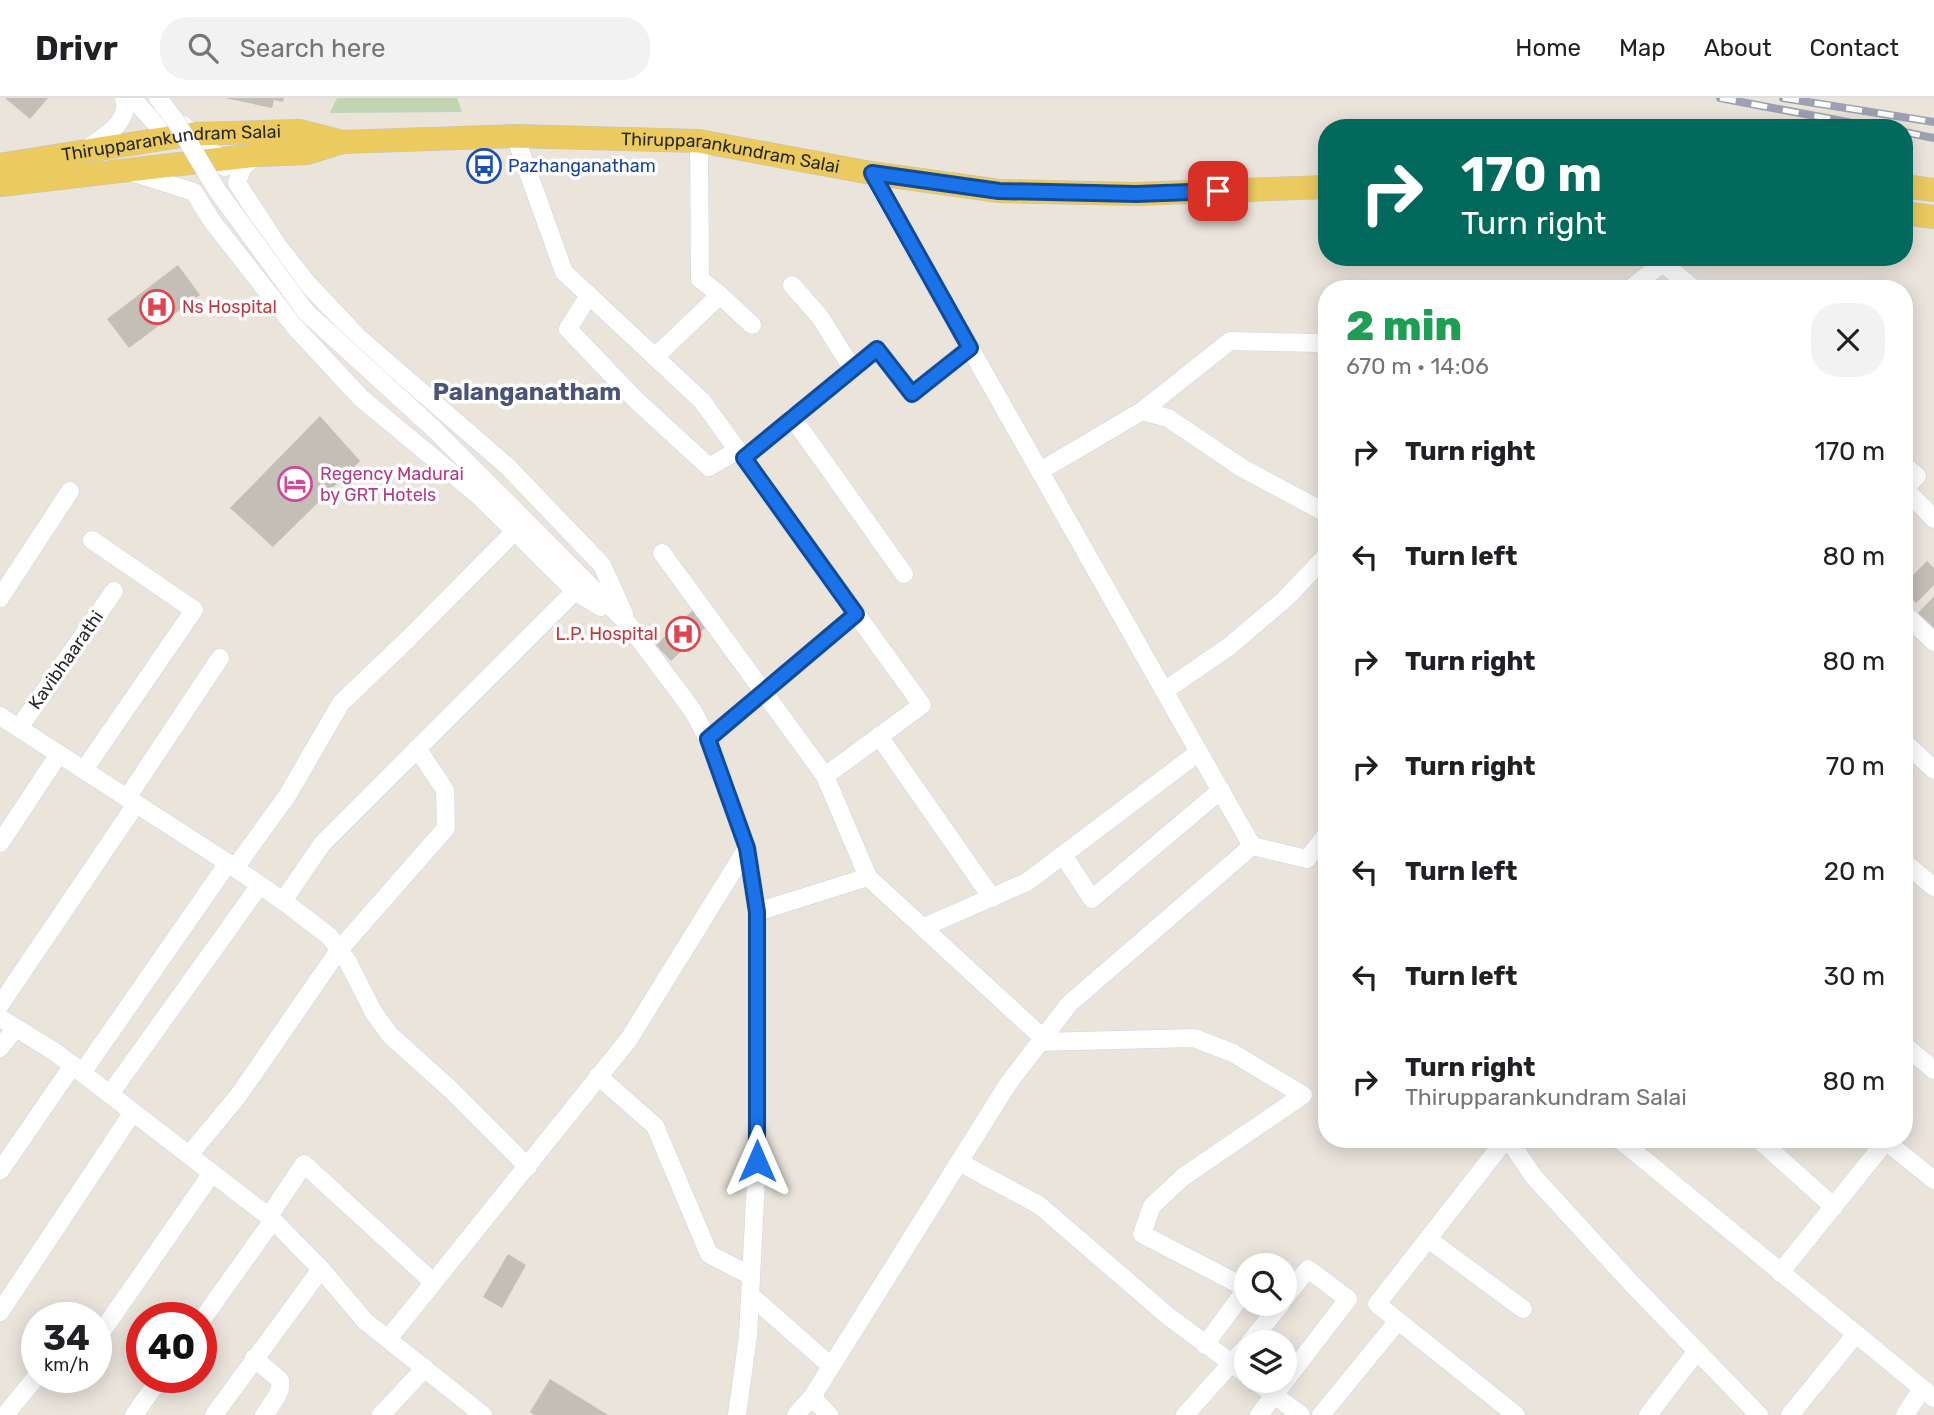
<!DOCTYPE html>
<meta charset="utf-8">
<style>
:root{--surface:#fff;--page:#f2f2f2;--text:#202124;--muted:#757577;--line:#e0e0e0}
body{margin:0;font-family:Rubik,sans-serif;background:var(--page);color:var(--text);height:100vh;display:flex;flex-direction:column;font-size:26px;white-space:nowrap}
*{box-sizing:border-box;margin:0}
p{font-size:23px;color:var(--muted)}
.icon{flex:none;width:38px;height:38px;fill:none;stroke:currentColor;stroke-width:2;stroke-linecap:round;stroke-linejoin:round}
.map{position:relative;flex:1;overflow:hidden}
.sheet{position:absolute;left:1318px;top:182px;width:595px;height:868px;display:flex;flex-direction:column;background:var(--surface);border-radius:28px;box-shadow:0 4px 18px #0003}
.sheet>*{flex:none}
.hud{position:absolute;left:1318px;top:21px;width:595px;height:147px;border-radius:28px;box-shadow:0 4px 18px #0003;background:#00695c;color:#fff;overflow:hidden}
.controls{position:absolute;left:1234px;top:1155px;display:grid;gap:14px}
.controls a{display:grid;place-items:center;width:63px;height:63px;border-radius:50%;background:var(--surface);box-shadow:0 4px 18px #0003;font-size:35px}
.speed{position:absolute;left:21px;top:1204px;display:flex;gap:14px;font-size:35px;font-weight:700;text-align:center}
.speed>*{display:grid;place-content:center;width:91px;height:91px;border-radius:50%;background:var(--surface);box-shadow:0 4px 18px #0003;line-height:1}
.speed small{font-size:18px;font-weight:400}
.speed .limit{border:10px solid #d22;background:#fff;color:#111}
.pin{position:absolute;display:grid;place-items:center;width:60px;height:60px;color:#fff;margin:-30px;border-radius:14px;box-shadow:0 4px 10px #0006}
.me{position:absolute;width:77px;margin:-38px;rotate:0deg;stroke-linejoin:round;filter:drop-shadow(0 0 5px #0008)}
.turn{display:flex;align-items:center;gap:24px;height:147px;padding:0 28px;font-size:32px}
.turn .icon{width:91px;height:91px;stroke-width:2.5}
.turn b{display:block;font-size:49px;line-height:60px}
.round{display:grid;place-items:center;flex:none;width:74px;height:74px;border-radius:28px;background:var(--page)}
.summary{display:flex;align-items:center;justify-content:space-between;height:119px;padding:0 28px}
h1{font-size:42px;font-weight:800;line-height:52px;color:#1e9e55}
ul{padding:0;list-style:none}
li{display:flex;align-items:center;gap:21px;height:105px;padding:0 28px}
li div{flex:1}
li b{display:block;font-size:26px}
li em{font-style:normal}
header{display:flex;align-items:center;gap:42px;box-sizing:border-box;height:98px;padding:0 35px;background:var(--surface);border-bottom:2px solid var(--line)}
header strong{font-size:33px}
nav{display:flex;gap:38px;margin-inline-start:auto;font-size:24px}
.search{width:490px;height:63px;background:var(--page);display:flex;align-items:center;gap:18px;box-sizing:border-box;padding:0 24px;border-radius:28px;color:var(--muted);font-size:26px}
.map>svg:first-child{display:block}
</style>
<header>
<strong>Drivr</strong>
<div class="search"><svg class="icon" aria-label="search" viewBox="0 0 24 24"><circle cx="10" cy="10" r="6"/><path d="M15 15l6 6"/></svg>Search here</div>
<nav><a>Home</a><a>Map</a><a>About</a><a>Contact</a></nav>
</header>
<div class="map">
<svg width="1934" height="1317" viewBox="0 0 1934 1317">
<rect width="100%" height="100%" fill="#eae4db"/>
<!-- cemetery -->
<path fill="#c3d4b2" d="M337,0H457L462,14L330,15Z"/>
<!-- building -->
<g fill="#c3beb6">
<path d="M5,0H48L30,21Z"/>
<path d="M225,0H284L283,4L274,2L272,10Z"/>
<path d="M178,167L200,197L129,250L107,221Z"/>
<path d="M320,318L360,363L273,449L230,410Z"/>
<path d="M1927,463L1934,470V487L1916,505L1904,494V486Z"/>
<path d="M1934,498V530L1918,515Z"/>
<path d="M693,512L708,527L671,563L656,547Z"/>
<path d="M508,1156L526,1167L502,1210L483,1199Z"/>
<path d="M550,1281L608,1317H535L530,1314Z"/>
</g>
<g fill="none" stroke-linecap="round" stroke-linejoin="round">
<!-- minor casing -->
<g stroke="#d0d3e1" stroke-width="19">
<g id="minor">
<path d="M132,0L156,26L183,27L218,59L225,69"/>
<path d="M515,38L564,174L702,303L922,607L825,678L868,779"/>
<path d="M699,43L700,181L720,197"/>
<path d="M82,54C101,40 131,26 124,0"/>
<path d="M257,57L242,70L237,85L278,148L308,186L358,239L507,368L602,467L624,516"/>
<path d="M128,73L194,94L212,123L295,229L361,300L478,397L575,493L601,509"/>
<path d="M1663,165L1694,191"/>
<path d="M792,187L820,219L852,270"/>
<path d="M1630,191L1670,159"/>
<path d="M589,197L568,231L637,303L709,369L738,352"/>
<path d="M655,259L720,197L752,227"/>
<path d="M1142,313L1230,243L1320,245L1326,251"/>
<path d="M792,319L904,476"/>
<path d="M434,331L628,526L693,613L708,641L747,750L757,814V1063L748,1238L737,1317"/>
<path d="M744,360L877,251L912,296L970,250"/>
<path d="M1904,367L1917,378L1904,391"/>
<path d="M1040,373L1142,313L1168,320L1242,370L1326,415"/>
<path d="M1905,391L1934,421"/>
<path d="M662,455L825,678"/>
<path d="M0,500L70,393"/>
<path d="M1904,515L1934,544"/>
<path d="M1164,593L1227,550L1285,501L1326,458"/>
<path d="M0,618L228,765L82,975"/>
<path d="M19,630L114,493"/>
<path d="M879,638L992,800"/>
<path d="M708,641L856,516"/>
<path d="M1904,644L1934,672"/>
<path d="M84,672L194,512L92,442"/>
<path d="M127,700L220,560"/>
<path d="M0,745L59,656"/>
<path d="M1252,748L1307,761L1326,737"/>
<path d="M1063,757L1092,801L1221,692"/>
<path d="M1904,764L1934,789"/>
<path d="M228,765L283,803L322,746L575,493"/>
<path d="M235,770L287,698L341,605L409,540L515,433"/>
<path d="M283,803L329,838L348,864L374,915L390,937L450,991L528,1069"/>
<path d="M757,814L868,779L1043,940"/>
<path d="M924,829L1027,784L1199,654"/>
<path d="M0,907L136,706"/>
<path d="M0,920L55,954L273,1122L321,1171L365,1223L483,1317"/>
<path d="M1040,944L1194,940L1233,955L1303,997L1183,1079L1152,1108L1142,1136L1246,1190"/>
<path d="M1904,947L1934,972"/>
<path d="M0,950L16,930"/>
<path d="M598,978L655,1028L709,1156L751,1178"/>
<path d="M110,996L260,787"/>
<path d="M1506,1041L1377,1206L1516,1317"/>
<path d="M1508,1041L1534,1079L1632,1186L1759,1317"/>
<path d="M1619,1041L1856,1236"/>
<path d="M1758,1041L1834,1109"/>
<path d="M1883,1041L1934,1082"/>
<path d="M189,1057L238,998L339,852L446,730L445,692L417,650"/>
<path d="M959,1064L1039,1107L1168,1218L1246,1276"/>
<path d="M0,1073L73,967"/>
<path d="M269,1118L304,1066L433,1184"/>
<path d="M1428,1141L1523,1211"/>
<path d="M1780,1175L1886,1043"/>
<path d="M750,1197L831,1268"/>
<path d="M0,1214L133,1014"/>
<path d="M201,1223L273,1122"/>
<path d="M388,1241L629,941L747,750"/>
<path d="M96,1242L212,1075"/>
<path d="M1250,1244L1281,1206"/>
<path d="M1205,1247L1246,1191"/>
<path d="M254,1260L280,1282C283,1295 271,1306 264,1317"/>
<path d="M58,1279L66,1285L70,1279"/>
<path d="M1255,1283L1301,1317"/>
<path d="M812,1299L829,1317"/>
<path d="M5,1317L37,1278"/>
<path d="M134,1317L161,1279"/>
<path d="M214,1317L321,1171"/>
<path d="M381,1317L425,1270"/>
<path d="M796,1317L812,1299L1008,986L1069,906L1252,748L871,75"/>
<path d="M1185,1317L1246,1249"/>
<path d="M1259,1317L1348,1201L1308,1171L1284,1201"/>
<path d="M1321,1317L1398,1223"/>
<path d="M1648,1317L1697,1253"/>
<path d="M1790,1317L1856,1236L1934,1300"/>
<path d="M1905,1317L1922,1291"/>
</g>
</g>
<!-- major casing -->
<g stroke="#c3c3c3" stroke-width="24">
<g id="major">
<path id="s1" d="M0,67L193,36L299,33L342,44"/>
<path id="s2" d="M0,87L257,57L307,55L342,44L515,38L699,43L871,75L999,93L1136,96L1326,89"/>
<path d="M1904,88L1934,92"/>
<path d="M1904,115L1934,119"/>
</g>
</g>
<!-- minor -->
<use href="#minor" stroke="#fff" stroke-width="18"/>
<!-- major -->
<use href="#major" stroke="#ebca5f" stroke-width="23"/>
<!-- rail casing -->
<g stroke="#9ea1b2" stroke-width="8">
<g id="rail">
<path d="M1720,0L1879,30"/>
<path d="M1783,0L1934,24"/>
<path d="M1904,34L1934,40"/>
</g>
</g>
<!-- rail -->
<use href="#rail" stroke="#fff" stroke-width="5" stroke-dasharray="16" stroke-linecap="butt"/>
<!-- minor-bridge casing -->
<g stroke="#d0d3e1" stroke-width="19" stroke-linecap="butt">
<path id="minor-bridge" d="M158,0L175,22L217,92L306,214L434,331"/>
</g>
<!-- minor-bridge -->
<use href="#minor-bridge" stroke="#fff" stroke-width="18"/>
</g>
<g fill="none" stroke-linecap="round" stroke-linejoin="round">
<!-- route casing -->
<g stroke="#114b97" stroke-width="18">
<path id="route" d="M757,1063V814L747,750L708,641L856,516L744,360L877,251L912,296L970,250L872,75L999,93L1136,96L1218,93"/>
</g>
<!-- route -->
<use href="#route" stroke="#1a73e8" stroke-width="12"/>
</g>
<!-- icons -->
<defs>
<g id="bus-ring" transform="scale(1.75)"><circle r="9.5" fill="#fff" stroke="#1a4fb4" stroke-width="1.5"/><path d="M-5-6H5V4H4V6H2V4H-2V6H-4V4H-5ZM-3.5-4V0h7V-4ZM-3.5 1.2v1.5H-2V1.2ZM2 1.2v1.5H3.5V1.2Z" fill="#1a4fb4"/></g>
<g id="hospital-ring" transform="scale(1.75)"><circle r="9.5" fill="#fff" stroke="#e0444e" stroke-width="1.5"/><path d="M-5-5h3v3.5h4V-5h3V5h-3V1.5h-4V5h-3Z" fill="#e0444e"/></g>
<g id="hotel-ring" transform="scale(1.75)"><circle r="9.5" fill="#fff" stroke="#d1479c" stroke-width="1.5"/><path d="M-6-4.5h1.5V1H6V5H4.5V3h-9V5H-6ZM-4 0a1.8 1.8 0 1 1 3.6 0ZM.5 0V-2.5h3Q6-2.5 6 0Z" fill="#d1479c"/></g>
</defs>
<g fill-rule="evenodd">
<use href="#bus-ring" x="484" y="68"/>
<use href="#hospital-ring" x="157" y="209"/>
<use href="#hotel-ring" x="295" y="386"/>
<use href="#hospital-ring" x="683" y="536"/>
</g>
<g text-anchor="middle" stroke-width="7" stroke-linejoin="round" paint-order="stroke">
<!-- street labels -->
<g font-size="18" fill="#292929" stroke="#fff">
<text dy="6" stroke="none"><textPath href="#s1" startOffset="173">Thirupparankundram Salai</textPath></text>
<text dy="6" stroke="none"><textPath href="#s2" startOffset="735">Thirupparankundram Salai</textPath></text>
<text transform="translate(66 562) rotate(-55)" y="6">Kavibhaarathi</text>
</g>
<!-- transit labels -->
<g font-size="18" fill="#164399" stroke="#fff" text-anchor="start">
<text x="508" y="74">Pazhanganatham</text>
</g>
<!-- health labels -->
<g font-size="18" fill="#be3a42" stroke="#fff" text-anchor="start">
<text x="182" y="215">Ns Hospital</text>
<text x="658" y="542" text-anchor="end">L.P. Hospital</text>
</g>
<!-- hotel labels -->
<g font-size="18" fill="#b23c85" stroke="#fff" text-anchor="start">
<text x="320" y="382">Regency Madurai<tspan x="320" dy="21">by GRT Hotels</tspan></text>
</g>
<!-- district labels -->
<g font-size="24" font-weight="bold" fill="#4b5377" stroke="#fff">
<text x="527" y="302">Palanganatham</text>
</g>
</g>
</svg>
<div class="controls">
<a><svg class="icon" aria-label="search" viewBox="0 0 24 24"><circle cx="10" cy="10" r="6"/><path d="M15 15l6 6"/></svg></a>
<a><svg class="icon" aria-label="layers" viewBox="0 0 24 24"><path d="M12 4l9 5-9 5-9-5zM3 14l9 5 9-5"/></svg></a>
</div>
<div class="speed"><div>34<small>km/h</small></div><div class="limit">40</div></div>
<div class="pin" style="left:1218px;top:93px;background:#d93025"><svg class="icon" aria-label="arrive" viewBox="0 0 24 24"><path d="M6 21V4h12l-3 4 3 4H6"/></svg></div>
<svg class="me" style="left:757px;top:1063px" viewBox="-20 -20 40 40"><path d="M0-17L14 15 0 8-14 15z" fill="#1a73e8" stroke="#fff" stroke-width="4"/></svg>
<div class="hud">
<div class="turn"><svg class="icon" aria-label="right" viewBox="0 0 24 24"><path d="M7 20v-9h11M14 6l5 5-5 5"/></svg><div><b>170 m</b>Turn right</div></div>
</div>
<section class="sheet">
<div class="summary"><div><h1>2 min</h1><p>670 m · 14:06</p></div><a class="round"><svg class="icon" aria-label="close" viewBox="0 0 24 24"><path d="M6 6l12 12M18 6L6 18"/></svg></a></div>
<ul>
<li><svg class="icon" aria-label="right" viewBox="0 0 24 24"><path d="M7 20v-9h11M14 6l5 5-5 5"/></svg><div><b>Turn right</b></div><em>170 m</em></li>
<li><svg class="icon" aria-label="left" viewBox="0 0 24 24"><path d="M17 20v-9H6M10 6l-5 5 5 5"/></svg><div><b>Turn left</b></div><em>80 m</em></li>
<li><svg class="icon" aria-label="right" viewBox="0 0 24 24"><path d="M7 20v-9h11M14 6l5 5-5 5"/></svg><div><b>Turn right</b></div><em>80 m</em></li>
<li><svg class="icon" aria-label="right" viewBox="0 0 24 24"><path d="M7 20v-9h11M14 6l5 5-5 5"/></svg><div><b>Turn right</b></div><em>70 m</em></li>
<li><svg class="icon" aria-label="left" viewBox="0 0 24 24"><path d="M17 20v-9H6M10 6l-5 5 5 5"/></svg><div><b>Turn left</b></div><em>20 m</em></li>
<li><svg class="icon" aria-label="left" viewBox="0 0 24 24"><path d="M17 20v-9H6M10 6l-5 5 5 5"/></svg><div><b>Turn left</b></div><em>30 m</em></li>
<li><svg class="icon" aria-label="right" viewBox="0 0 24 24"><path d="M7 20v-9h11M14 6l5 5-5 5"/></svg><div><b>Turn right</b><p>Thirupparankundram Salai</p></div><em>80 m</em></li>
</ul>
</section>
</div>
